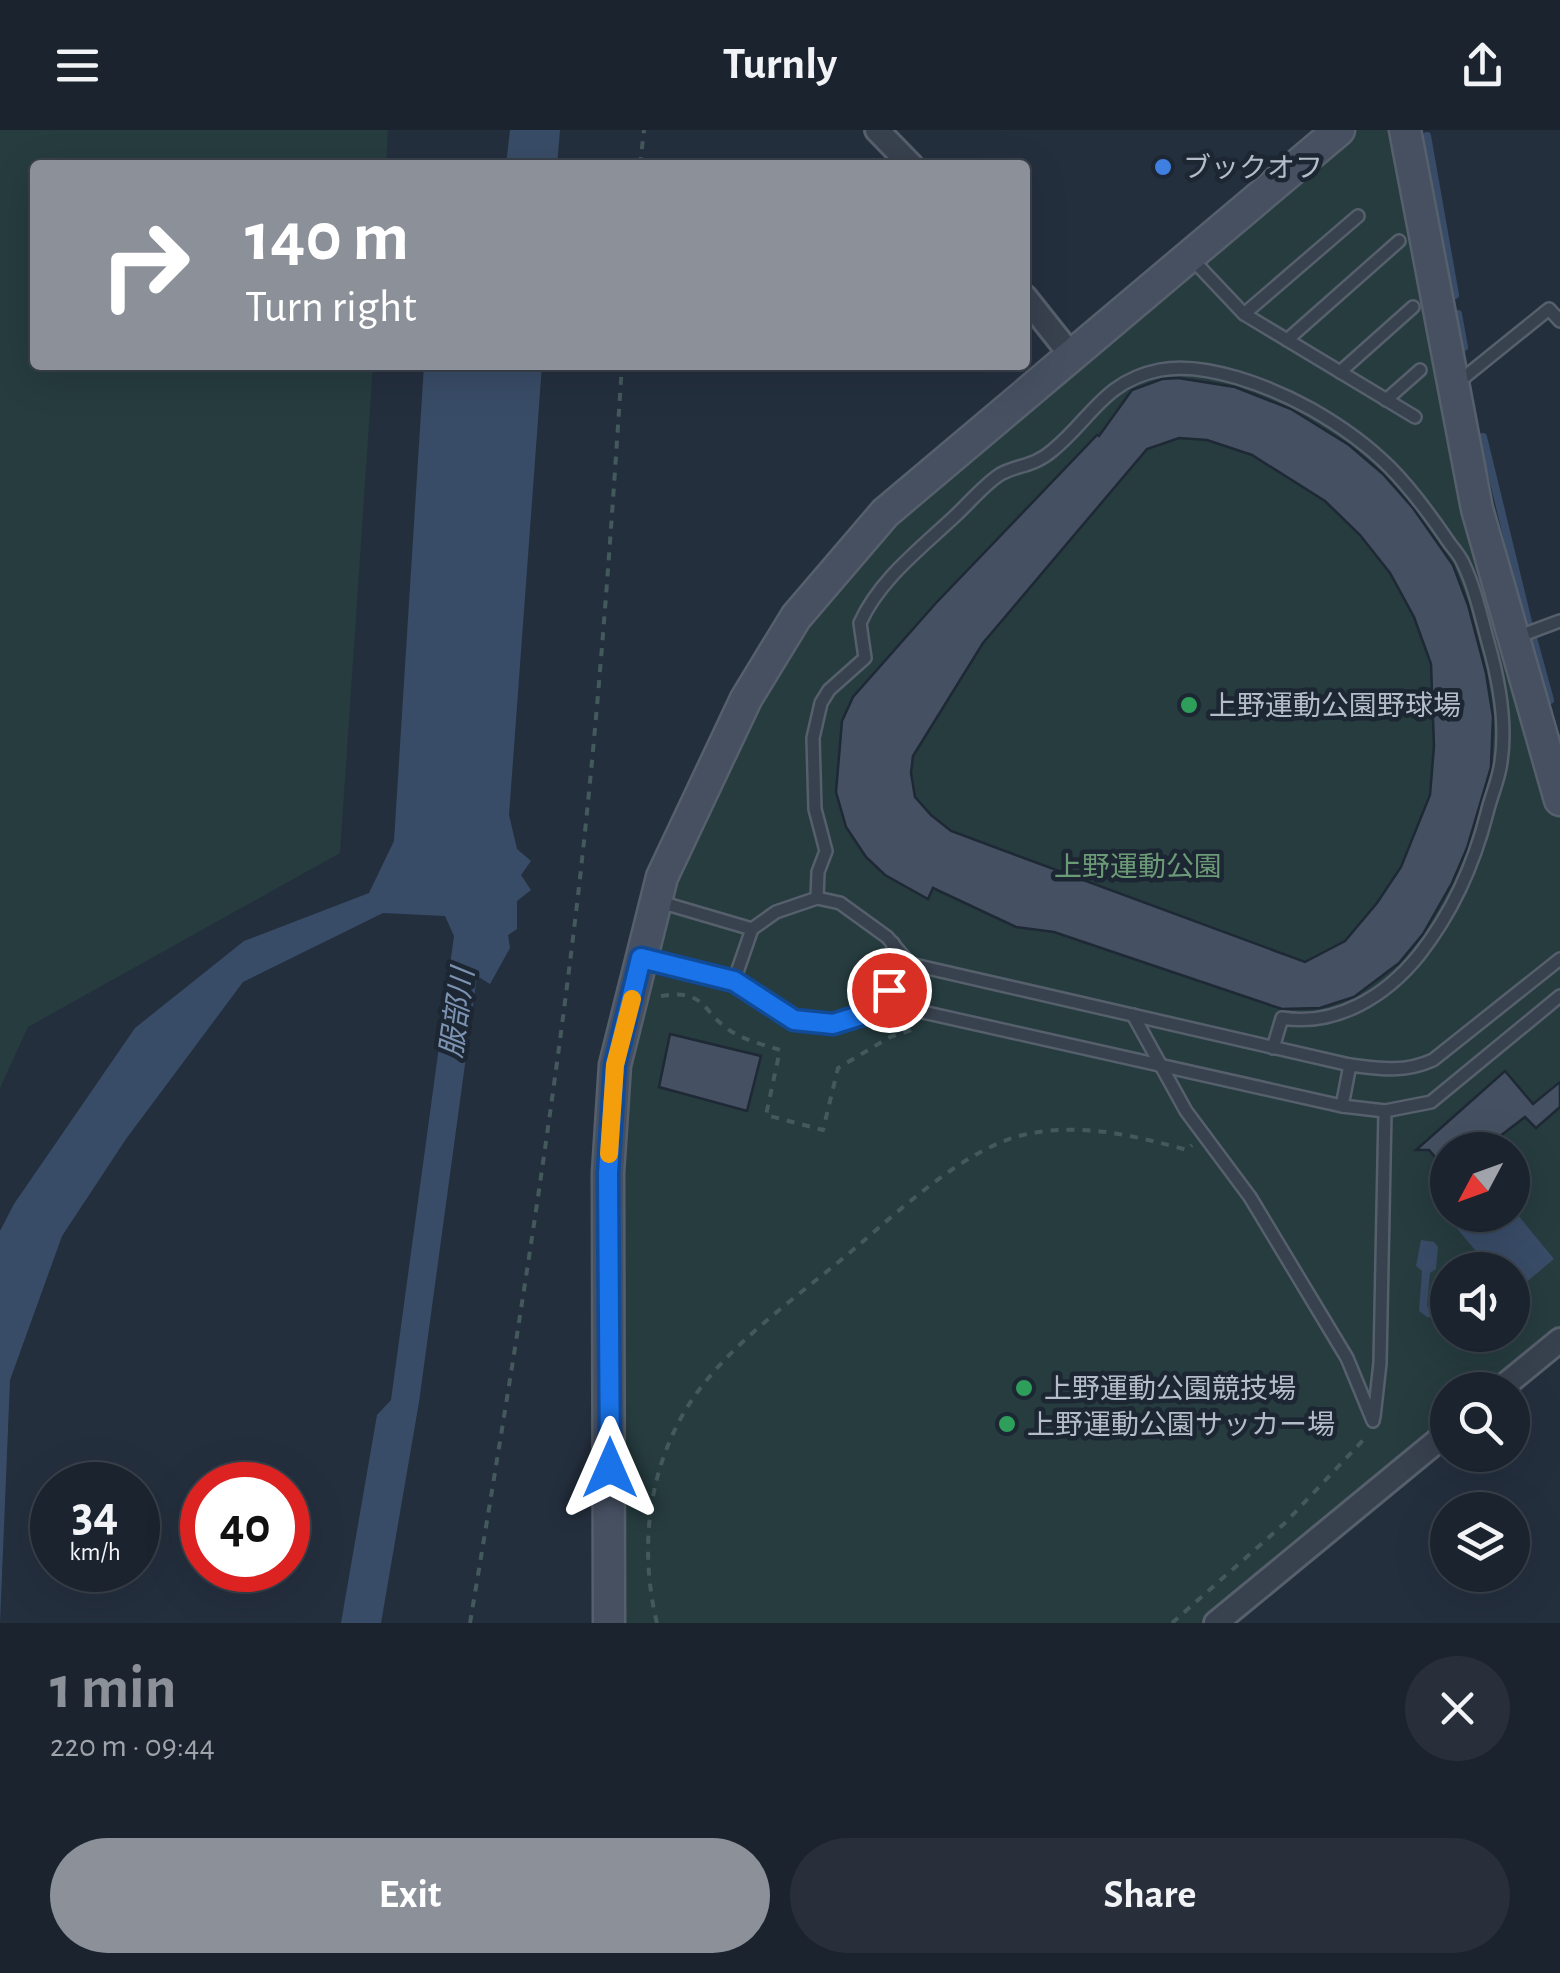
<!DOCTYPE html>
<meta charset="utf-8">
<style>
:root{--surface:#1b232e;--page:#282f3a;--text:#f1f3f6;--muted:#a0a4aa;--line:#39404a;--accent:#8c9099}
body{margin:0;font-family:"Alegreya Sans","Noto Sans JP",sans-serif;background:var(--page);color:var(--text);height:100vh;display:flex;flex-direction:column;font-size:38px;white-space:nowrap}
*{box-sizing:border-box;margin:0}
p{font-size:32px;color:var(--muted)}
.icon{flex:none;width:55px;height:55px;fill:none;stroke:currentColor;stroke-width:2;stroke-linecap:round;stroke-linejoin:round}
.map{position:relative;height:1493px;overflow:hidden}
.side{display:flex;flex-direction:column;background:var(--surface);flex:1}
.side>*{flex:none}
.hud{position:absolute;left:30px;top:30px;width:1000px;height:210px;border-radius:10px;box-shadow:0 10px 40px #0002,0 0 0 2px var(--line);background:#8c9099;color:#fff;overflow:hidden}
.needle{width:65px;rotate:229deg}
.tools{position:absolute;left:1430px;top:1002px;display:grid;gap:20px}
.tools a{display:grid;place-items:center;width:100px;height:100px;border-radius:50%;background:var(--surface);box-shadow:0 10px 40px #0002,0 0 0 2px var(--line);font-size:50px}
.speed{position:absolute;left:30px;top:1332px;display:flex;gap:20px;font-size:50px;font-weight:700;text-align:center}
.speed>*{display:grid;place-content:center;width:130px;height:130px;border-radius:50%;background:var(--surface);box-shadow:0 10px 40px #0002,0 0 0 2px var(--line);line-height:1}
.speed small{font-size:25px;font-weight:400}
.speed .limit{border:15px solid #d22;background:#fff;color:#111}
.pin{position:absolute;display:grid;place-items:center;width:85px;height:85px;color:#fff;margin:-42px;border:5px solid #fff;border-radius:50%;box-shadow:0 2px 10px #0007}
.me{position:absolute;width:110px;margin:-55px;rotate:0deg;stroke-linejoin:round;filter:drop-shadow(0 0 8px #0008)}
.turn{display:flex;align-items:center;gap:35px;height:210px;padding:0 50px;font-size:45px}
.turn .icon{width:130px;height:130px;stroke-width:2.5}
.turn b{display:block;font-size:70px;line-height:85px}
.round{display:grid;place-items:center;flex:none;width:105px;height:105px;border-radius:52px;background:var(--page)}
.head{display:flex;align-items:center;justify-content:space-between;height:170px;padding:0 50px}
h1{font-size:60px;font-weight:700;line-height:75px;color:var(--accent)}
.cta{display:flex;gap:20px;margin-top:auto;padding:20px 50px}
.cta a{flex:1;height:115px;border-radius:60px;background:var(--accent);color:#fff;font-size:40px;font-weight:700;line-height:115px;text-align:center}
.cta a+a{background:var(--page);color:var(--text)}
header{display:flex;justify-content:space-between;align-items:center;height:130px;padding:0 50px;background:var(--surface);font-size:45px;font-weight:700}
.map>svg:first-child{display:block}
</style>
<header><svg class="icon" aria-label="menu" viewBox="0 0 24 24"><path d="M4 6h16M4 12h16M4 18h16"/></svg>Turnly<svg class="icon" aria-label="share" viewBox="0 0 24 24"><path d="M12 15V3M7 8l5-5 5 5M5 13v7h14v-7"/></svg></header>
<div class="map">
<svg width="1560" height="1493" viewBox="0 0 1560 1493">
<rect width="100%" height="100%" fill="#242f3e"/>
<!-- green -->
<g fill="#263c3f" fill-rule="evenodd">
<path d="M0,0H388L386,35H35V235H373L340,723L28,897L0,958Z"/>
<path d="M1343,0H1403L1560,682V1202L1489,1260H1448L1447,1295L1208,1493H620L625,1297L620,933L665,748L748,570L888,385ZM1448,1020H1512V1085H1448ZM1448,1140H1512V1205H1448Z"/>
</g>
<!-- water -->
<g fill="#394c67">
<path d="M510,0H560L557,35H506Z"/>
<path d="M424,235H542L509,685L517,719L531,731L521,745L531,760L517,771V799L508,805L510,818L490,854L477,846L419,1272L381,1493H341L377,1285L391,1270L454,806L445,786L383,783L243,852L126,1009L62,1106L10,1250L0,1493V1101L14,1074L135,898L244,811L369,763L394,711Z"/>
<path d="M1513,1079L1554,1129L1513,1163L1512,1140H1492L1454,1095L1466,1085H1512Z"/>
<path d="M1421,1110L1434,1112L1438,1117L1436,1139L1430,1143L1427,1176L1434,1182L1447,1184V1190L1427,1187L1419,1181L1422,1141L1416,1136Z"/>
</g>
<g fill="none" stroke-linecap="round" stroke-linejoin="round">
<!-- stream -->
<g stroke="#394c67" stroke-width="8">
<path d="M1427,6L1455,165"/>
<path d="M1458,184L1464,217"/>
<path d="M1483,307L1529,496"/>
<path d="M1533,508L1550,570"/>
<path d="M1559,608L1560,609"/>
</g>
</g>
<!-- building -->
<g fill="#455162" stroke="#1f2835" stroke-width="2.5" fill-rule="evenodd">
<path d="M1178,248L1235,257L1291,279L1349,315L1383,344L1413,378L1453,435L1468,475L1486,543L1493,587L1491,637L1467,718L1452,753L1423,804L1399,833L1354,867L1320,878L1282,879L1054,802L1016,797L933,758L928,769L885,745L866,727L846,697L836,662L842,591L853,567L936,473L1097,305L1099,306L1132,260L1162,249ZM1179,308L1207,310L1252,325L1325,371L1360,405L1390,443L1414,487L1431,534L1434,616L1430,665L1401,737L1377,773L1345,811L1305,832L951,701L931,685L915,667L911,643L913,626L983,513L1147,319Z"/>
<path d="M670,904L761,926L747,981L659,957Z"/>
<path d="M1505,941L1533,974L1560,952V977L1536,998L1525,987L1482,1020H1448V1042L1429,1020H1416Z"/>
</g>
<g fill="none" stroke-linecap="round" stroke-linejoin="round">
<!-- lane casing -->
<g stroke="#565f6c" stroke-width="16">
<g id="lane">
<path d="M1192,129L1244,184L1415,287"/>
<path d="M1244,184L1358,86"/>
<path d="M1287,210L1399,111"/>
<path d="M1340,242L1413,177"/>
<path d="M1456,254L1549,179L1560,191"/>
<path d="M1386,270L1420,240"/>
<path d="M1517,507L1560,491"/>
<path d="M817,768L818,742L826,721L815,679L813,608L821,573L829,560L865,528L860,493C879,450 921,418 955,386C969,373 983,356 999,345C1015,335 1034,337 1053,320C1091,289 1104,251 1160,240C1206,231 1271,257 1311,279C1378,317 1408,352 1450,414C1455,420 1460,426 1463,433C1475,458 1481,486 1488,512C1499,550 1507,592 1501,632C1499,649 1491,666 1487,683C1474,734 1452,783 1419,825C1386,866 1336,897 1282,888L1273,918"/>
<path d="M660,772L752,799"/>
<path d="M646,829L734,851L794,889L833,894L875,881L905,878L1342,976L1385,981L1431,972L1560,866"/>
<path d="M734,851L752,799L776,782L817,768L840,773L887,807L910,834L1350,935C1380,939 1404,943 1433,930L1560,829"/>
<path d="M875,881C891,857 893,841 893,813"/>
<path d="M1133,885L1186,981L1250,1067L1347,1228L1373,1291"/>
<path d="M1342,976L1350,935"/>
<path d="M1374,1287L1380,1233L1385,981"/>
</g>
</g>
<!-- street casing -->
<g stroke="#565f6c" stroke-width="28">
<g id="street">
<path d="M877,0L911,35"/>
<path d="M1025,167L1071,225"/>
<path d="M1499,1260L1560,1210"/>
<path d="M1216,1493L1448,1302"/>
</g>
</g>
<!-- secondary casing -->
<g stroke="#565f6c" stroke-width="35">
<g id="secondary">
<path d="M1405,0L1477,379L1560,670"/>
<path d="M609,1493L608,1043L615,935L662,747L746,569L796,487L885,383L1339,0"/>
</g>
</g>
<!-- path -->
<g stroke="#44595c" stroke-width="4" stroke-dasharray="8 8" stroke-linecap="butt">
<path d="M640,35L644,0"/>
<path d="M661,866C708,858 701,884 734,903C747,911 765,915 780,920L766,985L823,1000L838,938L890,907L911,900"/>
<path d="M470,1493C509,1260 547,1026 575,791C597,607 610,420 622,235"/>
<path d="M657,1493C637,1412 650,1323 702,1256C744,1202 809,1158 860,1114C903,1077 967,1018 1023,1005C1080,992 1132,1005 1187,1020L1192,1015"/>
<path d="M1172,1493L1285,1393L1367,1306"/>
</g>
<!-- lane -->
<use href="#lane" stroke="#38414e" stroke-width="11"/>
<!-- street -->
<use href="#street" stroke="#38414e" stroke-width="22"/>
<!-- secondary -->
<use href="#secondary" stroke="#465061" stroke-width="30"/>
</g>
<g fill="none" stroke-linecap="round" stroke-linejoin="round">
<!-- route casing -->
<g stroke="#114b97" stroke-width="25">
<path id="route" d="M610,1338L608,1043L615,935L641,828L734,851L794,890L833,894L875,881L889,860"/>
</g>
<!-- route -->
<use href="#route" stroke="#1a73e8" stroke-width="18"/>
<!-- slow -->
<path stroke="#f59e0b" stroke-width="18" d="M609,1024L615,935L632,869"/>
</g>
<!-- markers -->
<circle fill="#3f7fe0" stroke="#1d2633" stroke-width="4" cx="1163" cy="37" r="10"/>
<g fill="#2e9e5b" stroke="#1d2633" stroke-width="4">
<circle cx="1189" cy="575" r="10"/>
<circle cx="1024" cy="1258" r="10"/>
<circle cx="1007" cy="1294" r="10"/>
</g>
<g text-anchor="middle" stroke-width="9" stroke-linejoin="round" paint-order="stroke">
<!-- poi labels -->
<g font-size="28" fill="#b4bcc9" stroke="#1d2633" text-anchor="start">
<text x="1183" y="47">ブックオフ</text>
<text x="1209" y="585">上野運動公園野球場</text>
<text x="1044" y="1268">上野運動公園競技場</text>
<text x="1027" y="1304">上野運動公園サッカー場</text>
</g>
<!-- park labels -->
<g font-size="28" fill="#6b9a76" stroke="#1d2633">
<text x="1138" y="746">上野運動公園</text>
</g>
<!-- water labels -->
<g font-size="30" font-style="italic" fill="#7c92b1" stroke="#1d2633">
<text transform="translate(457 883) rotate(-82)" y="10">服部川</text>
</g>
</g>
</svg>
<div class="tools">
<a><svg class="needle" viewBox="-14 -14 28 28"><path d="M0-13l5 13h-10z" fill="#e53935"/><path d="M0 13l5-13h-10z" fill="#a0a4aa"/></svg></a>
<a><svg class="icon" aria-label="sound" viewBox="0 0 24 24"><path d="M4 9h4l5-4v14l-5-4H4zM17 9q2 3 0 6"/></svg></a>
<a><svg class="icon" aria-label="search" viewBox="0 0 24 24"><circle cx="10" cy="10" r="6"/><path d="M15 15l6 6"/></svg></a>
<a><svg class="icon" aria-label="layers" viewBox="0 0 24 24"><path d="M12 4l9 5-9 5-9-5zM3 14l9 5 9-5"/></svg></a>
</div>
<div class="speed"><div>34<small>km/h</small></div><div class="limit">40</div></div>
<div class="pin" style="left:889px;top:860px;background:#d93025"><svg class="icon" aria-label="arrive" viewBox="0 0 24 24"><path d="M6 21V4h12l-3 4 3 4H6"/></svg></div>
<svg class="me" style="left:610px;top:1338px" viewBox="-20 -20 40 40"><path d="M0-17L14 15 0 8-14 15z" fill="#1a73e8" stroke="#fff" stroke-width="4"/></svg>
<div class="hud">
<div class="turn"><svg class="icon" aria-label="right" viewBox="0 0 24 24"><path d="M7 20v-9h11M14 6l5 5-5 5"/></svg><div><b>140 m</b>Turn right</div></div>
</div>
</div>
<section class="side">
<div class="head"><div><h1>1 min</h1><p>220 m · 09:44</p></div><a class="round"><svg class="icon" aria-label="close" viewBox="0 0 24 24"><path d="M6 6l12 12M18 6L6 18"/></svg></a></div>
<div class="cta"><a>Exit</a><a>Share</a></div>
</section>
